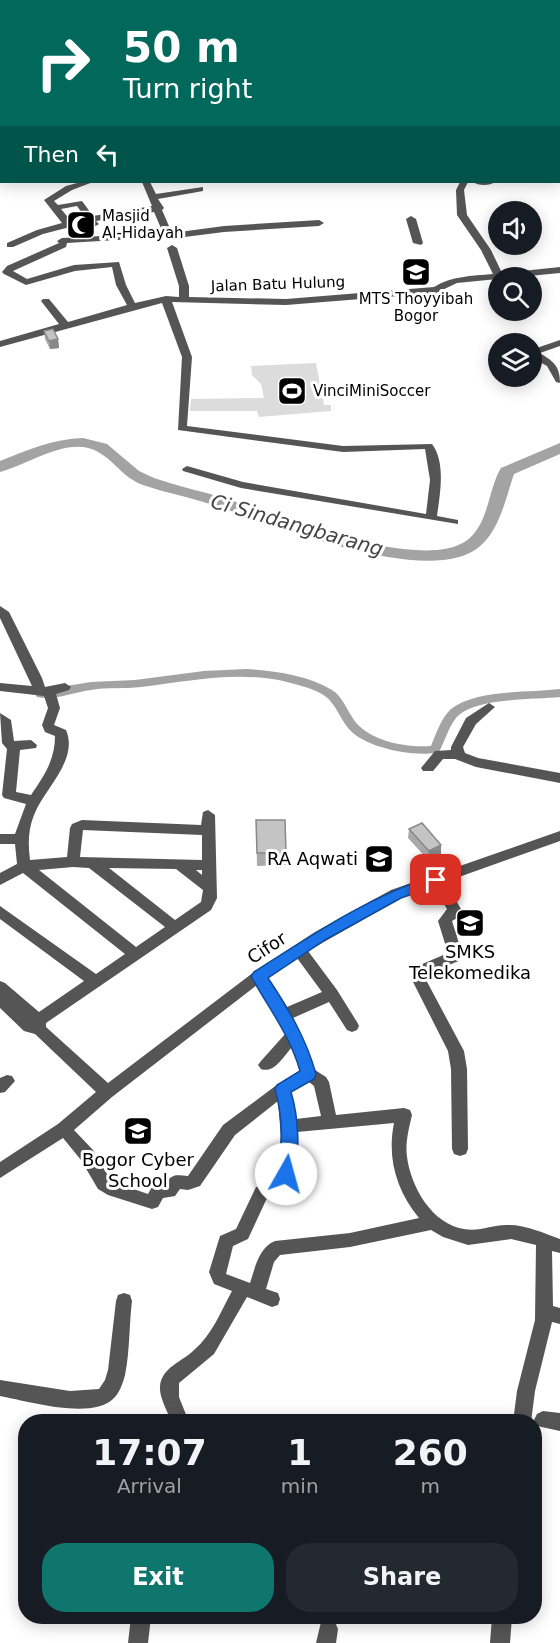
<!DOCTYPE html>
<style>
:root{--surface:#171b24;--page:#242831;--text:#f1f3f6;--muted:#9ea1a6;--accent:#0f766e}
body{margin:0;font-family:"DejaVu Sans",sans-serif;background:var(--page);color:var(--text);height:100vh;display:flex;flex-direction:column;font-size:22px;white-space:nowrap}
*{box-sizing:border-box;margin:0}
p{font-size:20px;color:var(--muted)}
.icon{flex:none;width:33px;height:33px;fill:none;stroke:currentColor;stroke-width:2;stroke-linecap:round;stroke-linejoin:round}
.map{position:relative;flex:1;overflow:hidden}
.details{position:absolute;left:18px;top:1414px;width:524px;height:210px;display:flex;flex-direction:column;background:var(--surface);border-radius:24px;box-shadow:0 3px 15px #0003}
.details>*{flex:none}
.banner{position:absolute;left:0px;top:0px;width:561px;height:183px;box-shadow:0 3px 15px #0003;background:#00695c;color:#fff;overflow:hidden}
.fabs{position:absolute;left:488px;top:201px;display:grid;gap:12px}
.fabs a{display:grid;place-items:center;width:54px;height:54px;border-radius:50%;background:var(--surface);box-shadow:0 3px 15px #0003;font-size:30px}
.pin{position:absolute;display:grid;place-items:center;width:51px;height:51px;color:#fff;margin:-26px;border-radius:12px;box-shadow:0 3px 9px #0006}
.me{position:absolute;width:66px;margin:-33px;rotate:7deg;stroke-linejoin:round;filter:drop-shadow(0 0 4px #0008)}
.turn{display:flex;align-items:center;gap:21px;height:126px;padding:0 24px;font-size:27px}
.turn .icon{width:78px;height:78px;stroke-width:2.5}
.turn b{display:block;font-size:42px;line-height:51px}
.then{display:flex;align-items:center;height:57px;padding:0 24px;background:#0003;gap:12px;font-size:22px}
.eta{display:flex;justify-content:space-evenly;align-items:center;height:102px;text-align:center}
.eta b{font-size:36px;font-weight:600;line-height:42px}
.button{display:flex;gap:12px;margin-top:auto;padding:12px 24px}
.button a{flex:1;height:69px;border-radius:24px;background:var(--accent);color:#fff;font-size:24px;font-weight:600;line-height:69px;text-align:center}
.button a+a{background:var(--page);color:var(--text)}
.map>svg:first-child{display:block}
</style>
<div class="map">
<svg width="560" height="1643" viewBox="0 0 560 1643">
<rect width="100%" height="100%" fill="#fff"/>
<!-- green -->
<path fill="#dcdcdc" d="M316,363L324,405H331V411L259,417L257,411H190L191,399L264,398L261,384L252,375L251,366Z"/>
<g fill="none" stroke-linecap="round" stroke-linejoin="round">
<!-- canal -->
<path fill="#a3a3a3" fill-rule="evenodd" d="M246,669C274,671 307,675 332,690C342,696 347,710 354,720C369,741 406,748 431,746C436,734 441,718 451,709C476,689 529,693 560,689V697C534,700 474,697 456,718C448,728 445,741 439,752C416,758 365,748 349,729C340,719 336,704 325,696C315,689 299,685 287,682C239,670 189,681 141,687C125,689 108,687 91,690C74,692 54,701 37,697L35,694L41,690L91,682L135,680L204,671Z"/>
<!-- river -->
<g fill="#a3a3a3" fill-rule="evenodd">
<rect x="96" y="0" width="10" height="2"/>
<path d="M163,0H176L177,2H164Z"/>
<rect x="233" y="0" width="10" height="2"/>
<rect x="0" y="64" width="2" height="6"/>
<path d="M83,438L107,444L139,471L154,478C177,486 201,491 224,498C276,515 419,573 466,541C489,525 488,489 501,468L560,443V454L514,474C506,497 500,530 479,547C428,589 270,523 213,505C190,497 166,493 143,485C122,477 116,462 98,452C69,435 28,465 0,472V461C27,450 53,439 83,438Z"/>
</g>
<!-- minor -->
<g fill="#555" fill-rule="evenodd">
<path d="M259,0H267L268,2H260Z"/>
<path d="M303,0H311L312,2H304Z"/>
<path d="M346,0H354L355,2H347Z"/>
<path d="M396,0H416L394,2Z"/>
<path d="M462,0H470L471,2H463Z"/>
<path d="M473,0H481L482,2H474Z"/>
<path d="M513,0H521L522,2H514Z"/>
<rect x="550" y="0" width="8" height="2"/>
<rect x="0" y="82" width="2" height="4"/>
<path d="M81,182H93L72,190L54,201L58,205L82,201L93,216L152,206L142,182H150L156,194L203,187V191L158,199L164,208L162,210L172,233L224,226L319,220L324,223L319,226L224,232L169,239L150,238L67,243L66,247L13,271L27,279L74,265L119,262L126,285L135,303L166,296L179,297V286L167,248L172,245L177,248L189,286V297L286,299L434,287C452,276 471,276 493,274L481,250L457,215L456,190L460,182H468L464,190L467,215L491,250L502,273L560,267V273L457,283L436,293L286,305L172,302L192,357L187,426L343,446L432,444C446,463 440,493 437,516L458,520V524L241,488L183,471L182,469L187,466L243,482L426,514L430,480L425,449L343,452L178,430L182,357L162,303L0,347V341L59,324L41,301L43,299H49L68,322L127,305L116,285L112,267L75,271L26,285L4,274L2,272L7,266L59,243L57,241L62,238L163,233L154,212L96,221L99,224L94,227L91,226L77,206L61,209L72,222L70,227L43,234L13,247H7V243L37,230L62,223L44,200L66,186Z"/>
<path d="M473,182H495C490,186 478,186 473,182Z"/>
<path d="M411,216L416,219L423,243L421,245L413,243L406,219Z"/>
<path d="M560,340V346L540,353C554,362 560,366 560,383L556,382L547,366L531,357V350Z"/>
<path d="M0,606L9,612L42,678L45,687L65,683L71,687L69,690L56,694L60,708L54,725L66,730C79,760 44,789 34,815C28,830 28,844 30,860L67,857L70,828L72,824L82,820L201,825L203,812L208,810L215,815L217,898L211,910L46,1023V1027L108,1083L254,972L315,932L391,890L560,831V841L445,882L461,909L459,917L452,921L463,956L461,960L425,975V978L464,1051L467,1069L468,1149L466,1154L460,1156L454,1154L452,1149L451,1069L448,1051L411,978L413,968L448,953L438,921L447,909L433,886L401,898L308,951L337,990L357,1022L359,1026L357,1030L352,1032L347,1030L329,1002L293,1018L315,1070L326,1077L329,1082L336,1115L404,1108L410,1110L412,1115C409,1128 405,1143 407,1157C411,1187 432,1224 464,1229C479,1232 492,1225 506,1225C525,1224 543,1233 560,1239V1253L552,1251L553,1306L560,1308V1324L552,1322L535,1391L531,1422H513L517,1391L535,1320L536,1245L511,1239L468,1245L443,1237L431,1230L350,1247L280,1255L274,1262L266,1289L278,1293L280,1299L278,1305L272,1307L247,1297L214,1354L179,1383V1397L189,1422H171C168,1411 159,1398 160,1386C162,1367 182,1362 194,1350C212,1335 221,1311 232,1291L214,1284L209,1272L220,1236L236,1229L256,1187L276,1183L281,1138L278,1101L235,1135L200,1186L188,1190L180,1189L175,1196L163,1198L158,1207L152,1209L108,1195L98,1189L81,1160L63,1138L0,1178V1162L58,1124L96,1092L35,1034L24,1031L0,1008V981L5,983L39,1012L84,981L0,919V906L96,974L125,954L23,873L0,885V873L17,864L15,844H0V834H15L26,804L4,798L2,795L7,749L2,743L0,713L11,720L14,741L31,740L37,745L36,748L20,750L16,792L31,795C44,776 55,760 55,736L45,732L42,725L48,708L44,696L0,691V683L32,686L0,618ZM83,830L202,835V860L80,857ZM73,867L89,868L165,927L136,947L39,870ZM109,868L176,869L203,890L201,902L175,920ZM196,870H202V875ZM297,958L322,992L287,1007L268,978ZM257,985L286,1033L261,1061L258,1065L261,1069C274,1074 284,1056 292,1047L301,1071L278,1084L223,1125L188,1176C177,1175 172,1173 165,1184L153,1185L148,1194L119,1184L110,1179L93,1150L74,1130L112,1097ZM309,1082L314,1086L321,1116L296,1119L291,1092ZM394,1123C387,1158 396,1190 419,1218L350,1233L275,1241C259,1247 255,1268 250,1283L226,1274L233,1246L248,1239L267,1198L278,1197L289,1192L295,1162L297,1132Z"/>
<path d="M489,703L495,707L476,724L463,747L465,753L478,758L560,773V783L476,767L455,759H443L433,771H423L421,768L435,751L451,750V747L466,718Z"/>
<path d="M7,1075L12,1076L15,1081L5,1092L0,1093V1078Z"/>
<path d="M124,1293L130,1295L132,1301C129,1325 130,1351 125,1375C123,1383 119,1394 113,1399C91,1420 27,1401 0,1396V1380L70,1391L99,1389L105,1380L108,1370L116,1301L118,1295Z"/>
<path d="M543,1411L560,1413V1431L537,1426L534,1420L537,1414Z"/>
<path d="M131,1617H151L148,1643H128Z"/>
<path d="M492,1617H512L510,1643H490Z"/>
<path d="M328,1619L335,1622L338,1629L336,1643H316L321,1622Z"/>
</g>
</g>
<!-- wall -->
<g fill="#a9a9a9">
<path d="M44,331L58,339L59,348L50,349L45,339Z"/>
<path d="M256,820H285L286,865L257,866Z"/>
<path d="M409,829L441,845V854L428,860L408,838Z"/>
</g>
<!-- shaded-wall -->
<g fill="#898989">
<path d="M58,339L59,348L50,349L49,341Z"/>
<path d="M441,845V854L428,860L429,851Z"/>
</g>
<!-- building -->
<g fill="#c4c4c4" stroke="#898989" stroke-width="1.5">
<path d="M53,329L58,339L49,341L44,331Z"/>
<path d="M256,820H285L286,853H257Z"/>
<path d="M422,823L441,845L429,851L409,829Z"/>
</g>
<!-- route -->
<path fill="#1a73e8" stroke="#114b97" stroke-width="1.5" d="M436,875L443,880L441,884L401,898L325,940L268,978C288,1008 306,1038 316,1074L314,1079L291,1092C298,1115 302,1157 291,1179L286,1181L280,1179C275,1169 281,1153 281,1141C282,1123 280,1107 275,1089L277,1085L300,1071C290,1035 269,1009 251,976L254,972C312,935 369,896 436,875Z"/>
<!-- icons -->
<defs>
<g id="mosque-square" transform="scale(1.5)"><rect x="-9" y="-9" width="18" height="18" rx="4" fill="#000" stroke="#fff"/><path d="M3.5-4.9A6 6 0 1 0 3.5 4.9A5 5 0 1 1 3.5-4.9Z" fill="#fff"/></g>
<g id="school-square" transform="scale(1.5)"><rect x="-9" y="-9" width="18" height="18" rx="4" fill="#000" stroke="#fff"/><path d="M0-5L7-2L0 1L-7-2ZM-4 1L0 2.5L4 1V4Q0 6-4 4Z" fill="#fff"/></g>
<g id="stadium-square" transform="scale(1.5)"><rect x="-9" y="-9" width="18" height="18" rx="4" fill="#000" stroke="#fff"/><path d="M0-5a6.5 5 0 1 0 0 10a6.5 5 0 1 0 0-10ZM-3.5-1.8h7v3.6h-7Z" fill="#fff"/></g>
</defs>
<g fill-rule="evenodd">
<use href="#mosque-square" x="81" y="225"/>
<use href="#school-square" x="416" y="272"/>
<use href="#stadium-square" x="292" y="391"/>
<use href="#school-square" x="379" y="859"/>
<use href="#school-square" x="470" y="923"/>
<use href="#school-square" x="138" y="1131"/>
</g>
<g text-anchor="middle" stroke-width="6" stroke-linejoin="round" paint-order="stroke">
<!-- far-poi labels -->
<g font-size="15" fill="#000" stroke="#fff" text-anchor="start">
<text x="102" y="221">Masjid<tspan x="102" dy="17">Al-Hidayah</tspan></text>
<text x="416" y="304" text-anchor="middle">MTS Thoyyibah<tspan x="416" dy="17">Bogor</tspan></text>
<text x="313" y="396">VinciMiniSoccer</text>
</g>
<!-- far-street labels -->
<g font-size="15" fill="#000" stroke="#fff">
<text transform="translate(278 284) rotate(-2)" y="5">Jalan Batu Hulung</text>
</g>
<!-- poi labels -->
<g font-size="18" fill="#000" stroke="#fff">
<text x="358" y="865" text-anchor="end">RA Aqwati</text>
<text x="470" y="958">SMKS<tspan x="470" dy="21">Telekomedika</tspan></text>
<text x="138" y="1166">Bogor Cyber<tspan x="138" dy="21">School</tspan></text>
</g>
<!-- street labels -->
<g font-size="18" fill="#000" stroke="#fff">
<text transform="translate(267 948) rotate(-33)" y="6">Cifor</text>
</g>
<!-- water labels -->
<g font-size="20" font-style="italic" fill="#444" stroke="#fff">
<text transform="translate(297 525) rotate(16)" y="7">Ci Sindangbarang</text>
</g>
</g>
</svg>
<div class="fabs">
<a><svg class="icon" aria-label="sound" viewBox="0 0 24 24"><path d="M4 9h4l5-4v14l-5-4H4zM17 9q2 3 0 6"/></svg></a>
<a><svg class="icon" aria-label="search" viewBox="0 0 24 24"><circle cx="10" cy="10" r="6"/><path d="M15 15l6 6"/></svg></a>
<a><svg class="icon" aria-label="layers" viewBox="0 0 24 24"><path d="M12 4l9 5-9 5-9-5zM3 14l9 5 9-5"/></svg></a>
</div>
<div class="pin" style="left:436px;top:880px;background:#d93025"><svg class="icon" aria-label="arrive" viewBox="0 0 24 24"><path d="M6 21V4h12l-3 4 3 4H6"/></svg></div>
<svg class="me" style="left:286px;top:1174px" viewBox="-20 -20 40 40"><circle r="19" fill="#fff"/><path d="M0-13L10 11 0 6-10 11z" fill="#1a73e8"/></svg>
<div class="banner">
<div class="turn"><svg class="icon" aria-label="right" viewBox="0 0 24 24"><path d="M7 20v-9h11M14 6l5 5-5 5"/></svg><div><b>50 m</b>Turn right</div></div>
<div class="then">Then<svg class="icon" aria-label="left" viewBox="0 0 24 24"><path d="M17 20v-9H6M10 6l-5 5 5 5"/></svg></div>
</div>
<section class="details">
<div class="eta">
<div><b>17:07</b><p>Arrival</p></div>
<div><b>1</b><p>min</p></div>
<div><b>260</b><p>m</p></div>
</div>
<div class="button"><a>Exit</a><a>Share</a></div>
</section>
</div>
